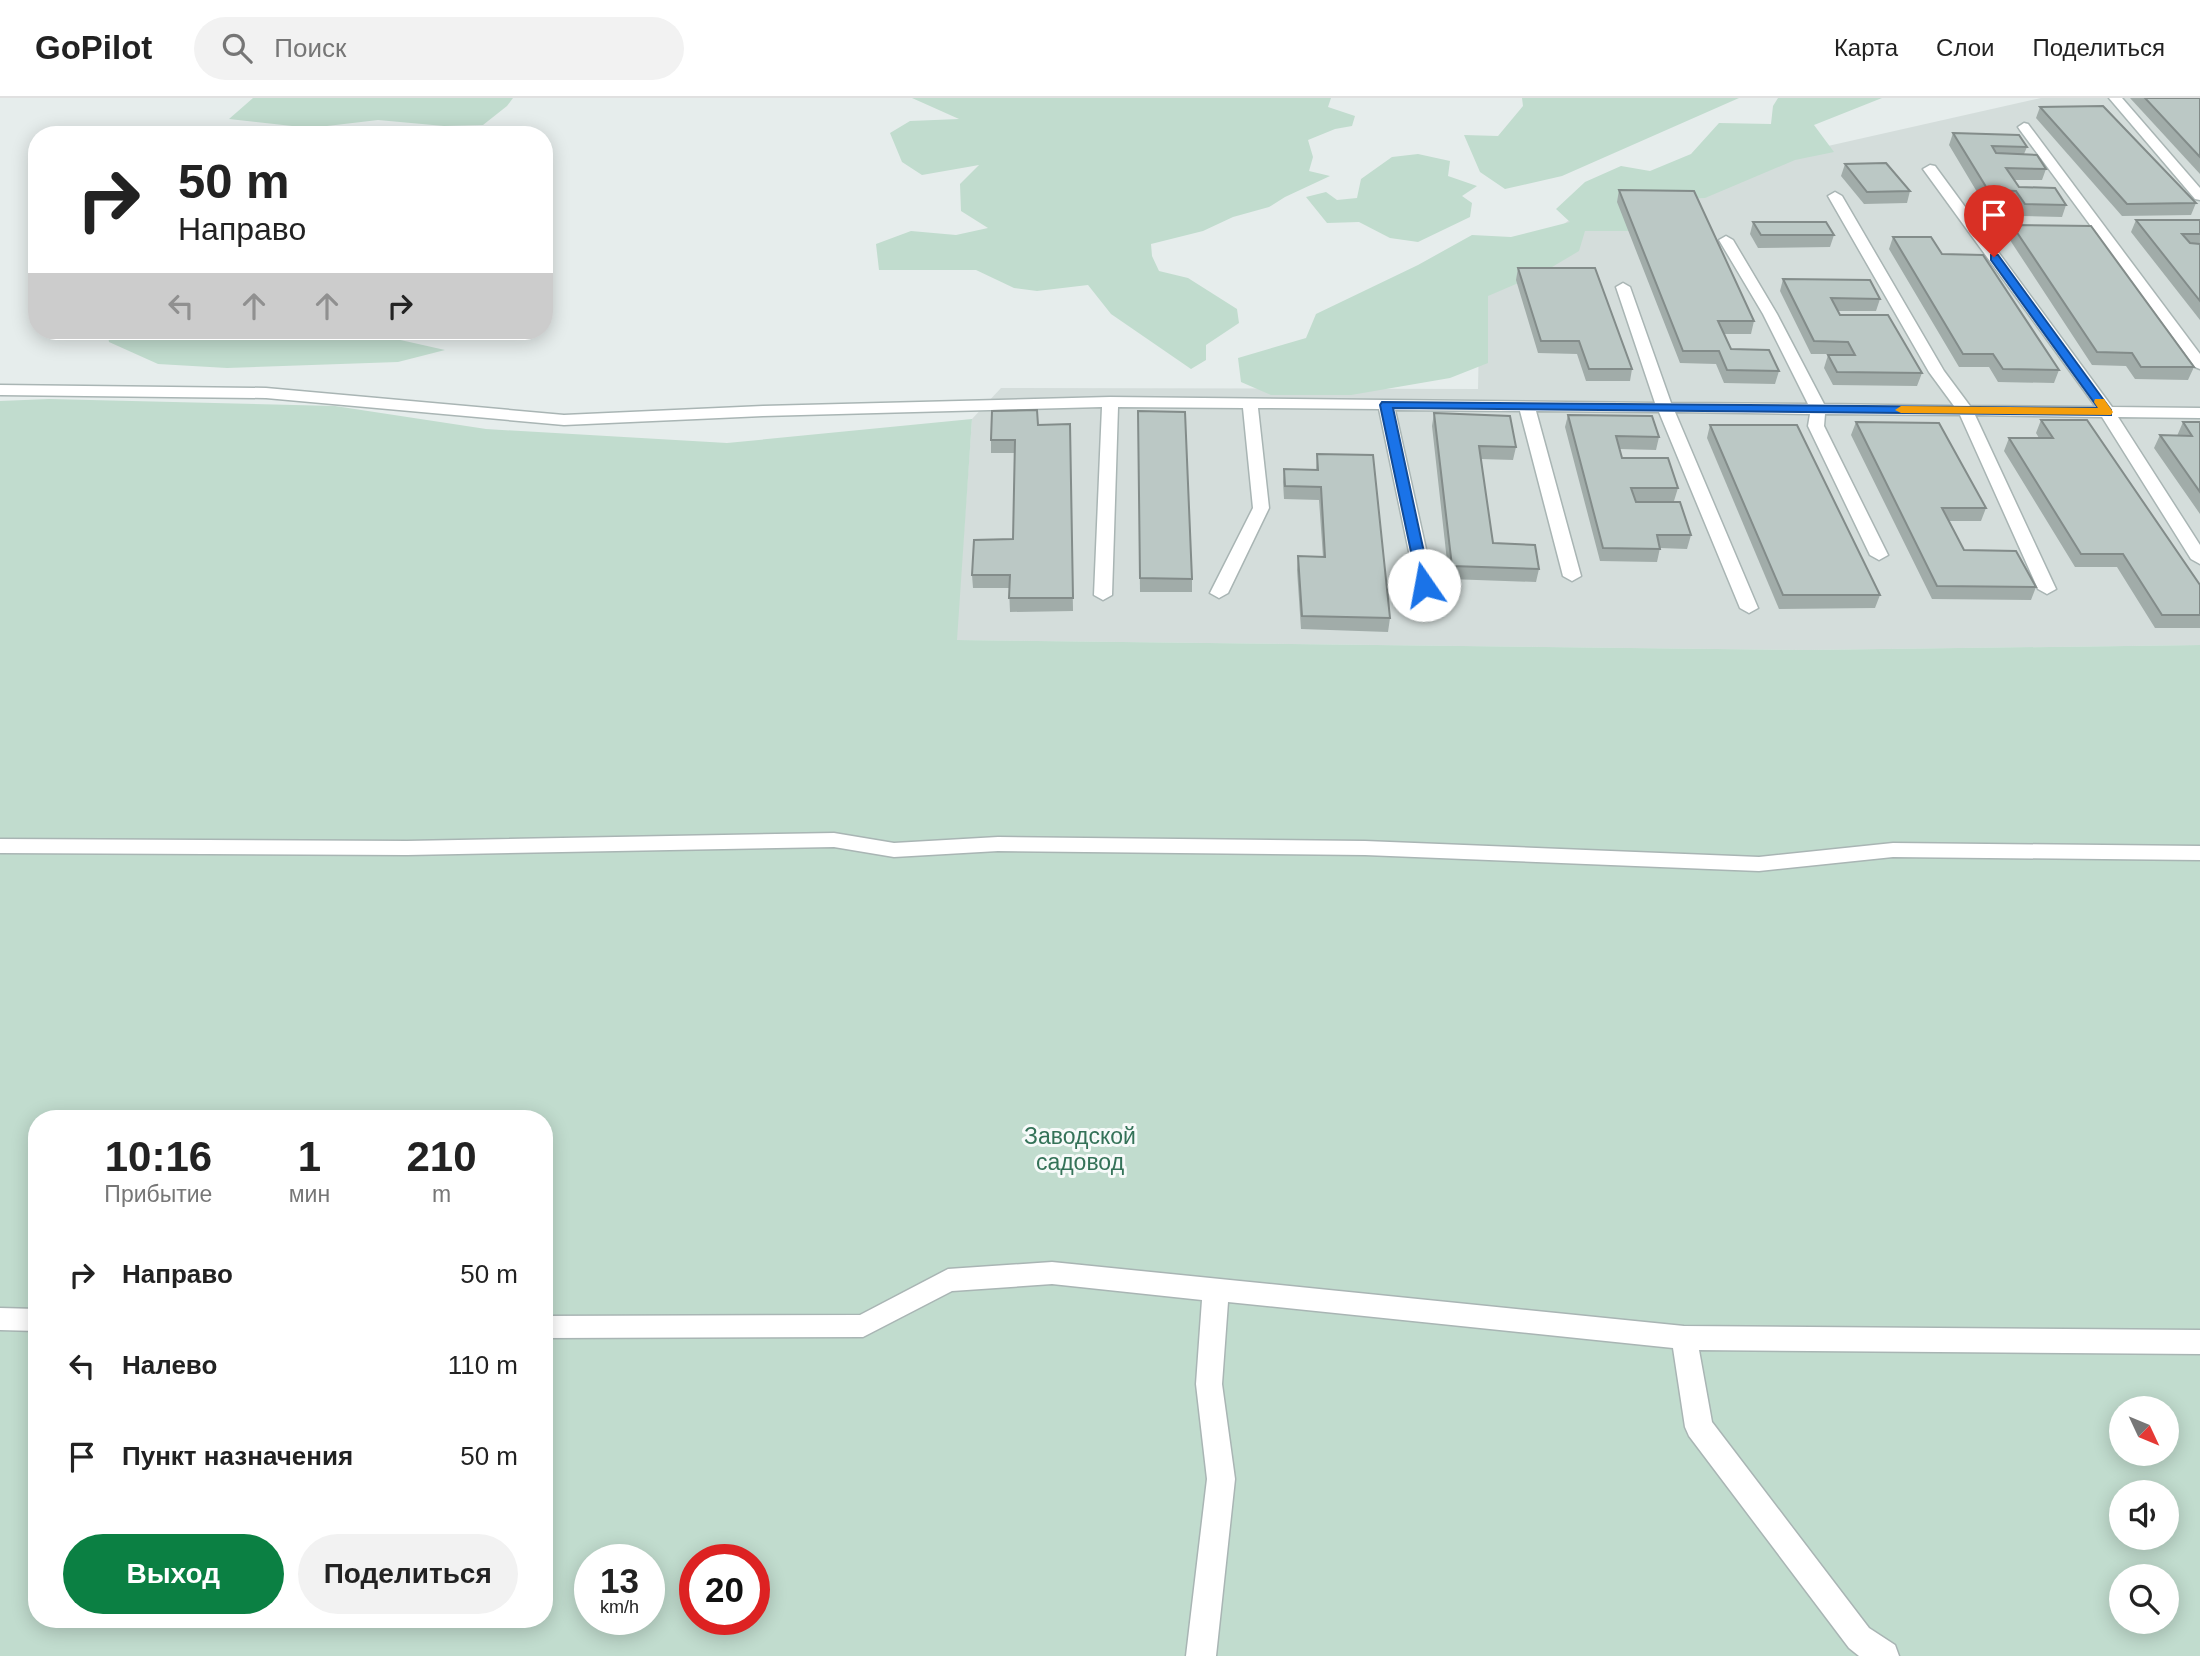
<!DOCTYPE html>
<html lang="ru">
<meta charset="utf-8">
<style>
:root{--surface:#fff;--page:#f2f2f2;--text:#222;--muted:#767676;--line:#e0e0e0;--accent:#0b8043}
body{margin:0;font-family:Arial,sans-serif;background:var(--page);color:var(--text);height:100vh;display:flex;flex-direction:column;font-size:26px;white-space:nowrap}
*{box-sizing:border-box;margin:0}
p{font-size:23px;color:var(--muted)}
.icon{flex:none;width:38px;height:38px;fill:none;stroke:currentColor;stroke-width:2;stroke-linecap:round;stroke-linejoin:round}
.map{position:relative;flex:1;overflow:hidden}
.panel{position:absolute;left:28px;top:1012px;width:525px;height:518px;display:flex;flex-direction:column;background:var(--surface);border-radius:28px;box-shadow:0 4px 18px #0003}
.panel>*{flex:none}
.banner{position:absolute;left:28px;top:28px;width:525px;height:214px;border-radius:28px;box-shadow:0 4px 18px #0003;background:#fff;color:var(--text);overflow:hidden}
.needle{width:46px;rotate:134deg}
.buttons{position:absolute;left:2109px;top:1298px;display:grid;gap:14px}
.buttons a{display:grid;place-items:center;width:70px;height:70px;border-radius:50%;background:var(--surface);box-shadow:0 4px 18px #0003;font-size:35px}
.speed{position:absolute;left:574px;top:1446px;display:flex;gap:14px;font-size:35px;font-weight:700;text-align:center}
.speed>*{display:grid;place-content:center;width:91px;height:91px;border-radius:50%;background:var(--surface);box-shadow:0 4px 18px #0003;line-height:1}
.speed small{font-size:18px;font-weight:400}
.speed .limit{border:10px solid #d22;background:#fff;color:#111}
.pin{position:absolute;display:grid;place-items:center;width:60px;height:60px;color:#fff;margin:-72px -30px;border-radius:50% 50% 50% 0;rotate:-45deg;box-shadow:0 0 7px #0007}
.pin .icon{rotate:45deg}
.me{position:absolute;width:77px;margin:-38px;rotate:348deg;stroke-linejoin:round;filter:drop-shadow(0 0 5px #0008)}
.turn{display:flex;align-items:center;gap:24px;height:147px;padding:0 35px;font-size:32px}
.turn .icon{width:91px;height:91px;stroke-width:2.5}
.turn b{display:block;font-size:49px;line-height:60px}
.lanes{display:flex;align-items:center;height:66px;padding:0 35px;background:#0003;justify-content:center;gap:35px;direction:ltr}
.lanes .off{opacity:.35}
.eta{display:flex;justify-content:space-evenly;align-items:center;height:119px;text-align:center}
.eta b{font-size:42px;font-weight:700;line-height:49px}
.button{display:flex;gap:14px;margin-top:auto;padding:14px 35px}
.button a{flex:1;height:80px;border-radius:42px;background:var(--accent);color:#fff;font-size:28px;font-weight:700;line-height:80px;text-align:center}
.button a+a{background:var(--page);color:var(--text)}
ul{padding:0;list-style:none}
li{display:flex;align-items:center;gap:21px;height:91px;padding:0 35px}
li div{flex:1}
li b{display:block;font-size:26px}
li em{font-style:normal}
header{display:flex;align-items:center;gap:42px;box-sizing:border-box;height:98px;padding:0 35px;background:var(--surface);border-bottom:2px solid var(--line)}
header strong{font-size:33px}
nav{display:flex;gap:38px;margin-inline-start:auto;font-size:24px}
.search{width:490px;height:63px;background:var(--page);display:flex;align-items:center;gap:18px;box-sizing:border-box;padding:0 24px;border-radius:38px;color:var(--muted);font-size:26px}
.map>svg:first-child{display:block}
</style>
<header>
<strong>GoPilot</strong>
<div class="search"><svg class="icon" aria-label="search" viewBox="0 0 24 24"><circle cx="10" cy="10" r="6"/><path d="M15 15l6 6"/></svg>Поиск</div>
<nav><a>Карта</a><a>Слои</a><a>Поделиться</a></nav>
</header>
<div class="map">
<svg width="2200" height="1558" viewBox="0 0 2200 1558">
<rect width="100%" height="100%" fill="#e6edec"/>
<!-- built -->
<path fill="#d4dddb" d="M2041,0H2200V547L1807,552L956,542L972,321L1001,290L1478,291L1480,187L1601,99Z"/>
<!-- green -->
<g fill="#c1dcce" fill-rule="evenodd">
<path d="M253,0H513L507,8L483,27L444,28L378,22L310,30L229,21Z"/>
<path d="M912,0H1331L1328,9L1355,18L1352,28L1335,31L1308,42L1313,59L1309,73L1330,78L1285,99L1269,109L1233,119L1203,133L1151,146L1152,158L1159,173L1188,180L1237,211L1239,225L1206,247V262L1191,271L1111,216L1088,187L1037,193L1014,190L976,172H879L876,146L911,133L956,137L988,130L961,113L960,86L979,67L922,77L902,64L890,35L910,23L959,21Z"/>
<path d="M1522,0H1739L1562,78L1505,91L1480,74L1464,37L1498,38L1523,8Z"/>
<path d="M1778,0H1882L1814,27L1834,54L1795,62L1705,100L1666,101L1634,133H1585L1579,153L1542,175L1488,198V265L1450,280L1351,297H1271L1241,284L1238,260L1306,240L1316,216L1418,167L1472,137L1511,139L1570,124L1556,111L1585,84L1621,68L1650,73L1691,56L1719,25L1771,26L1773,8Z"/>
<path d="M1418,56L1450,63L1448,78L1477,88L1462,98L1472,105L1470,119L1418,144L1390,140L1359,124L1327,125L1306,99L1326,94L1337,102L1357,100L1361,81L1392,59Z"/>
<path d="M107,233H234L235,239L293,241L304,233H392L396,241L445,252L398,264L227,270L158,266L109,244Z"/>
<path d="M49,301L335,308L486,331L727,345L972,321L957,542L1807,552L2200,547V1558H0V303ZM37,1020H544V1521H37ZM2121,1311H2166V1356H2121ZM2121,1395H2166V1440H2121ZM590,1461H649V1521H590ZM695,1461H754V1521H695ZM2121,1479H2166V1524H2121Z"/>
</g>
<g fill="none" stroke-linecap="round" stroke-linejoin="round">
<!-- service casing -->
<g stroke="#a9b5b4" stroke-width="3">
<g id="service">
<path d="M2109,0H2122L2200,90V102L2195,101Z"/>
<path d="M2024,25L2028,26L2200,256V271L2195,269L2020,32L2018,29Z"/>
<path d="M1930,67L1935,68L2112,309L2200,310V320L2118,319L2200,447V466L2191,461L2102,319L1975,317L2056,491L2047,496L2038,491L1960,317L1825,316L1824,328L1888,457L1879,462L1870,457L1808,328L1810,316L1675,314L1758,510L1749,515L1740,510L1659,314L1536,313L1581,478L1572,483L1563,478L1520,313L1395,312L1434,487L1425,492L1416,487L1379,311L1258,310L1269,410L1228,495L1219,500L1210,495L1253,410L1243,310L1118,309L1112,497L1103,502L1094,497L1102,309L763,318L564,327L266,300L0,297V287L266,290L564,317L763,308L1110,299L1655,305L1616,189L1623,185L1630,189L1671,305L1808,306L1763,216L1719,142L1726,138L1733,142L1777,216L1824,306L1954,308L1929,274L1828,98L1835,94L1842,98L1944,273L1970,308L2096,309L1923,71Z"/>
<path d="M834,735L894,745L998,739L1365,743L1759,759L1893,745L2200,748V762L1893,759L1759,773L1365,757L998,753L894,759L834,749L407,757L0,755V741L407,743Z"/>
<path d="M1052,1164L1684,1228L2200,1232V1256L1699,1252L1712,1324L1869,1530L1895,1547L1899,1558H1859L1849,1550L1689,1338L1685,1329L1673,1250L1228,1204L1222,1286L1235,1381L1216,1558H1186L1207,1381L1196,1286L1202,1202L1052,1186L952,1193L863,1239L544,1240V1218L860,1217L948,1171Z"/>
<path d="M0,1210L37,1211V1233L0,1232Z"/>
</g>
</g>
<!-- service -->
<use href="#service" fill="#fff" fill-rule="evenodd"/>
</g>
<!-- wall -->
<g fill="#a1aca9">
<path d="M2130,0H2200V76Z"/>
<path d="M2040,9L2196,105L2191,117L2122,118L2036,20Z"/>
<path d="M1953,35L2027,49L2024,56L2046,71L2042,82H2014L2019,89L2066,107L2062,119L2021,118L2012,105L1983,104L1949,47Z"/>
<path d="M1845,66L1910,93L1907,105L1864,106L1841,78Z"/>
<path d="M1619,92L1754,223L1751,236H1724L1731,251L1779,273L1775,286L1724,285L1716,266L1680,265L1617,104Z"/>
<path d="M2136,122H2200V222L2131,134Z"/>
<path d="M1753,124L1834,137L1830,149L1758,150L1750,136Z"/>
<path d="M2012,127L2194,269L2188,282L2135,281L2126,268L2092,267L2008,139Z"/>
<path d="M1893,139L1942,156L2059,272L2054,285L1998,284L1989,269H1959L1889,151Z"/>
<path d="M1518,170L1632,271L1630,283H1586L1577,256L1538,255L1516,182Z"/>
<path d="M1783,181L1880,201L1876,213H1838L1840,217L1922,275L1917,288L1833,287L1824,270L1828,257H1845L1844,256H1811L1780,193Z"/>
<path d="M1138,313L1192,481V494H1140Z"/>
<path d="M1434,315L1516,349L1513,362L1481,361L1493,445L1539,471L1536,484L1449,481L1432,328Z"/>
<path d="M1568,317L1659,339L1656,352L1620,351L1622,360L1678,390L1674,403H1635L1691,437L1687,451L1660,450L1657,464L1600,463L1565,329Z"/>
<path d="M2041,322L2200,487V530H2155L2117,469H2075L2004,353L2009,340H2039L2036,335Z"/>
<path d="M1856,324L1986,410L1981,423H1949L1964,452L2036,489L2031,502L1932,501L1851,337Z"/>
<path d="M2183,324H2200V416L2154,350L2160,337L2177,338Z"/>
<path d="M1070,326L1073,513L1010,514L1009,490H973L972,477L1013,441L1015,355H991V342L1038,327Z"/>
<path d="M1710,327L1880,497L1875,510L1779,511L1707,340Z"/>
<path d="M1317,356L1390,520L1388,534L1301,531L1297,472L1298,458L1323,459L1319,402L1284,401L1283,384L1284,371L1316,372Z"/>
</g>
<!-- building -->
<g fill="#bbc8c5" stroke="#838c8a" stroke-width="2">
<path d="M2145,0H2200V59Z"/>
<path d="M2103,8L2196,105L2127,106L2040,9Z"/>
<path d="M1953,35L2019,37L2027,49L1992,48L1996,55L2037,57L2046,71L2006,70L2019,89L2055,90L2066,107L2025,106L2016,93L1988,92Z"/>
<path d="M1886,65L1910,93L1867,94L1845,66Z"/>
<path d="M1619,92L1694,93L1754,223H1718L1731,251L1769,252L1779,273L1727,272L1719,253H1683Z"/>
<path d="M2136,122H2200V136H2182L2190,145L2200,146V203Z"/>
<path d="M1753,124H1826L1834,137H1761Z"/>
<path d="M2012,127L2091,128L2194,269H2141L2132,255L2097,254Z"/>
<path d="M1893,139H1931L1942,156L1983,157L2059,272L2003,271L1993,256H1963Z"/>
<path d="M1518,170H1595L1632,271H1589L1579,243H1541Z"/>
<path d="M1783,181L1870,182L1880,201L1831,200L1840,217H1888L1922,275L1837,274L1828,257H1855L1848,244L1814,243Z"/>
<path d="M1037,312L1038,327L1070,326L1073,500H1009L1010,477H972L974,442L1013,441L1015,342H991L992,313Z"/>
<path d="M1138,313L1185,314L1192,481L1140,480Z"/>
<path d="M1434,315L1510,318L1516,349L1479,348L1493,445L1535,447L1539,471L1452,468Z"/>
<path d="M1568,317L1652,318L1659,339L1616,338L1622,360H1668L1678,390H1631L1636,404H1680L1691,437H1657L1660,451L1603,450Z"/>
<path d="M2041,322H2087L2200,487V517H2162L2123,456H2081L2009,340H2053Z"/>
<path d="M1856,324L1939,325L1986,410H1942L1964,452L2016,453L2036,489L1937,488Z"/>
<path d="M2183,324H2200V394L2160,337L2192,338Z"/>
<path d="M1710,327H1797L1880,497H1783Z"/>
<path d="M1317,356L1373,357L1390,520L1302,518L1298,458L1325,459L1321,389L1285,388L1284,371L1318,372Z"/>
</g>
<!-- route -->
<path fill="#1a73e8" stroke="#114b97" stroke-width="2" d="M1991,157H1998L2111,312V317L1393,310L1431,487L1424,491L1418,487L1380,307L1382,304L2098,310L1991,162Z"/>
<!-- slow -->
<path fill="#f59e0b" d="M2095,301H2104L2113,314L2111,317L1901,315L1895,312L1901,308L2098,310L2094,304Z"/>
<g text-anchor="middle" stroke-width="6" stroke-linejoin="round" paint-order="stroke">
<!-- park labels -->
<g font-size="23" fill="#347258" stroke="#f6faf9">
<text x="1080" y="1046">Заводской<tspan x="1080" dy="26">садовод</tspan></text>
</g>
</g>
</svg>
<div class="buttons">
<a><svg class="needle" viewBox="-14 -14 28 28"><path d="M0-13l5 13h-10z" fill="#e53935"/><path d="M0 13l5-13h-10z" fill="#767676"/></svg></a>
<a><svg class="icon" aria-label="sound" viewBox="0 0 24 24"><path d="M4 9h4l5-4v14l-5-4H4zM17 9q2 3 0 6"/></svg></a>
<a><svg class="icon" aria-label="search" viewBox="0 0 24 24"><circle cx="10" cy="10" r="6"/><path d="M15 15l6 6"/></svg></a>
</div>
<div class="speed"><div>13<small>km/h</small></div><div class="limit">20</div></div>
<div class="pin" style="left:1994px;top:159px;background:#d93025"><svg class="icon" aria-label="arrive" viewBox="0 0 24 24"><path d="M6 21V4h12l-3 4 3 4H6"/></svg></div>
<svg class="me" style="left:1424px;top:487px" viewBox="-20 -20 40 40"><circle r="19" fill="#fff"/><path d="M0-13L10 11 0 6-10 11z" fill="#1a73e8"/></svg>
<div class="banner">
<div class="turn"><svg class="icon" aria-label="right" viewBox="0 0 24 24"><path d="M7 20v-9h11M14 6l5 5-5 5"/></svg><div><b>50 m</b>Направо</div></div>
<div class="lanes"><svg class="icon off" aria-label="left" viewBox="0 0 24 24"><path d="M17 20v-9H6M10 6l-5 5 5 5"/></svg><svg class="icon off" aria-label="ahead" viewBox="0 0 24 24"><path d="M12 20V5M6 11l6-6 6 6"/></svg><svg class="icon off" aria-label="ahead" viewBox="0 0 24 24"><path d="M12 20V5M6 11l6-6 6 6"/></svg><svg class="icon" aria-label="right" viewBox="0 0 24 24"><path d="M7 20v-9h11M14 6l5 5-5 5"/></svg></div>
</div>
<section class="panel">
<div class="eta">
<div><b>10:16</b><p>Прибытие</p></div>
<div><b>1</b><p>мин</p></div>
<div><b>210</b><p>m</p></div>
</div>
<ul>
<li><svg class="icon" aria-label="right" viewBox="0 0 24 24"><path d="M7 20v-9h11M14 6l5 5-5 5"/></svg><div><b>Направо</b></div><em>50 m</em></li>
<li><svg class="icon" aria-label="left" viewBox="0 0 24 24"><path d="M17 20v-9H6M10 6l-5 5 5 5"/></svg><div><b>Налево</b></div><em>110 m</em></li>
<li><svg class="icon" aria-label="arrive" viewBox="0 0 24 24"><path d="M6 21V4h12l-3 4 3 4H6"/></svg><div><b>Пункт назначения</b></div><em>50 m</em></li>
</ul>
<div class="button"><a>Выход</a><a>Поделиться</a></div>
</section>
</div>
